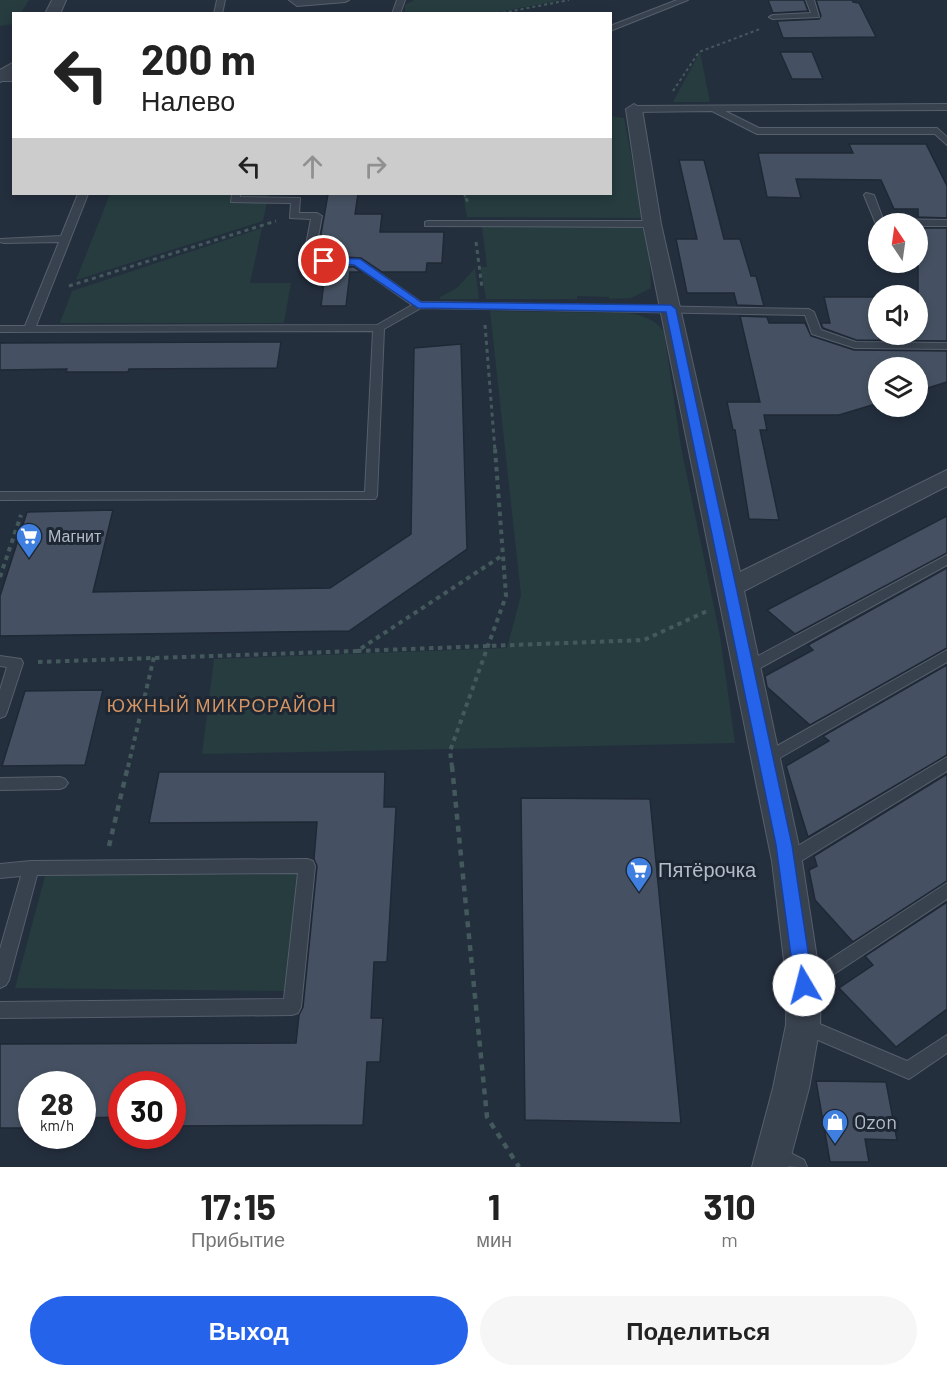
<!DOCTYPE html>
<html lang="ru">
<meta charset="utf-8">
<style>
:root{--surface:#fff;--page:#f6f6f6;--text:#222;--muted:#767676;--accent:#2563eb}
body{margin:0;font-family:Barlow,sans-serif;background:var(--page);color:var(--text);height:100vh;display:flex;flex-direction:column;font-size:22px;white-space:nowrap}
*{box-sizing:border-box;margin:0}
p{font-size:20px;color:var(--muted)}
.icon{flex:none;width:33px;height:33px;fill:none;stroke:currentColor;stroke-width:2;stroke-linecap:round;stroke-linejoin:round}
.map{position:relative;height:1167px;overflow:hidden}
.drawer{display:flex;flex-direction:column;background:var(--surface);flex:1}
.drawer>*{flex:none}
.top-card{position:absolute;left:12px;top:12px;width:600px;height:183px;border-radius:0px;box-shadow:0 3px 9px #0003;background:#fff;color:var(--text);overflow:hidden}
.needle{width:39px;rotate:347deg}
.buttons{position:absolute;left:868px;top:213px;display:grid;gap:12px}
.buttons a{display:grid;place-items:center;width:60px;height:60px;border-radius:50%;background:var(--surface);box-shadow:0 3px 9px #0003;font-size:30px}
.speed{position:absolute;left:18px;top:1071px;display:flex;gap:12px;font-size:30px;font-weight:700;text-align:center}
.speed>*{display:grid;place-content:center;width:78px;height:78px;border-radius:50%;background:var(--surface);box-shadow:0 3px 9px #0003;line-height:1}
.speed small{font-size:15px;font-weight:400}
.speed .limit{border:9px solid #d22;background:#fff;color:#111}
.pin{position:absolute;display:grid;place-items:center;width:51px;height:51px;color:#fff;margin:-26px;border:3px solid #fff;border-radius:50%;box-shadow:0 2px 6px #0007}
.me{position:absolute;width:66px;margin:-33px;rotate:352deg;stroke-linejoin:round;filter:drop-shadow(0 0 4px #0008)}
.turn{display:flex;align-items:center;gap:21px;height:126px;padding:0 30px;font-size:27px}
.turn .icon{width:78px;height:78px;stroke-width:2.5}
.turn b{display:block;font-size:42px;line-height:51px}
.lanes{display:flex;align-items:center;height:57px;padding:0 30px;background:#0003;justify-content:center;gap:30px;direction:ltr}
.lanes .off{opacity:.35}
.eta{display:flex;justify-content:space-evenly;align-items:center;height:102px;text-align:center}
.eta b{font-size:36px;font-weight:700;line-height:42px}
.cta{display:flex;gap:12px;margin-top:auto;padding:12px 30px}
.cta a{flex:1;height:69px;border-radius:36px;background:var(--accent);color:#fff;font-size:24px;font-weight:700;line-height:69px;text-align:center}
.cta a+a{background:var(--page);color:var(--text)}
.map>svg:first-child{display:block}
</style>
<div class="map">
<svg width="947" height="1167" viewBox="0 0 947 1167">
<rect width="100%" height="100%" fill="#242f3e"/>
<!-- green -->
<g fill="#263c3f">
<path d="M0,0H29L21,13L14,14L13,24L0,26Z"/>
<path d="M414,0H562L493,13H405V5Z"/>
<path d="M700,52L710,102H673Z"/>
<path d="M610,116L624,118L643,218L467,217L463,194H610Z"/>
<path d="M110,194H269L263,221L76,280Z"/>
<path d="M482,227H642L649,247L651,288L631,298L609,299V297L577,296V299H486L480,267H487Z"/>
<path d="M262,228L250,283H291L284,323H60L72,291Z"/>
<path d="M475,268L479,299H440V297L457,288Z"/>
<path d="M490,311L627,313C642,315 655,319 664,332L681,447L720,636L735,743L202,754L214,659L507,648L521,595Z"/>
<path d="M48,865L299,867L285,991L15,988Z"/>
</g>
<!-- building -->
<g fill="#455162" stroke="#1f2835" stroke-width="1.5">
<path d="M768,0H804L808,11L773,13Z"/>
<path d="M816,0H852L853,2L859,3L876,37L783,38L777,21L819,19L821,16Z"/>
<path d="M780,52H812L823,79H792Z"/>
<path d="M849,144H926L947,186V218L918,217V209H894L881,180L796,179L801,198L767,197L758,153H853Z"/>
<path d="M679,160H704L724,239H740L751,276H756L764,306L737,305L734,293H687L676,239H697Z"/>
<path d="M328,194H358L355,214H382L380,232H444L442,263H427L426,272H382L361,258L328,256V252L318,251Z"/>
<path d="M918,228H947V341L856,340L823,328L821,323H830L824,297H879V334H918Z"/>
<path d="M326,266L354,267L361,272H350L346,306H321Z"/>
<path d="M740,316L767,317L769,323H805L811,336L854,350L947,351V382L918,391V368H879V403L839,415H764L767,430H760L779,520L749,519L735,430H733L727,402H760Z"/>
<path d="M281,342L277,368L129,369L128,372H66L67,369L0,370V343Z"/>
<path d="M461,344L467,549L349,631L0,636V596L27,512L113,510L93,592L330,588L411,534L414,348Z"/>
<path d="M947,516V553L795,634L767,610Z"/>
<path d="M947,568V648L810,725L767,687L765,676L813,650L808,645Z"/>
<path d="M947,665V755L808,837L786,766L829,741L823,736Z"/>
<path d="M103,690L85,765L2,766L25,691Z"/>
<path d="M159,772H385L384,807H396L394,844L387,962H374L371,1018H383L380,1062H367L363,1125L172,1126V1084H122V1117L82,1118V1084H32V1128H0V1044L296,1043L299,1015L303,1007L317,866L314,859L317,822L149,823Z"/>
<path d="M947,774V881L853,942L815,900L809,870L817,866L814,856Z"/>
<path d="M521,798L650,799L681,1123L525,1120Z"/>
<path d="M947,902V1009L896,1047L839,988L873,965L865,956Z"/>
<path d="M816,1081L886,1082L897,1140L865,1139L869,1162H830Z"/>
</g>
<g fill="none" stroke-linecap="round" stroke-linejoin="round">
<!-- lane casing -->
<g stroke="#565f6c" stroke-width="2">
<g id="lane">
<path d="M217,0H225L222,14H214Z"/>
<path d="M289,0H349L345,2L297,6Z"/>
<path d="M397,0H405L400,14H392Z"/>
<path d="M677,0H688L610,31V26Z"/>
<path d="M806,0H814L819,17L773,19L769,17L773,15L811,13Z"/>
<rect x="0" y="75" width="14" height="6"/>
<path d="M947,104V110L725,111L759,128H937L947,137V145L935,134H757L712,111L634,112L630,109L634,106Z"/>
<path d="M866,193L874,195L883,219L947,220V226H918V224H876L864,195Z"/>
<path d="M78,194H88L36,326L377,325L412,305L355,265L304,263L303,261L311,219L290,218L291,203L231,202L232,194H240V197L300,198L299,213H317L322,216L314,258L361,260L421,302L809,309L814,312L821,330L856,342L947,343V349L855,348L812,334L805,315L421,308L384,329L377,496L375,499L0,500V492H365L373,331L0,332V326H25L59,242L4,243L0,242V239L61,236Z"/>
<path d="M428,221H652L657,224L652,227L425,226V222Z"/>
<path d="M947,555V565L753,672H743L741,668L743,664Z"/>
<path d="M947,650V662L771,763L766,765L761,763L758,759L761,755Z"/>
<path d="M0,656L21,659L23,663L7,712L5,716L0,718V690L7,667L0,666Z"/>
<path d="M947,757V771L793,866L787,868L781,866L779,861L781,856Z"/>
<path d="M60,777L65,779L68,783L65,787L60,789L0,790V778Z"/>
<path d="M307,859L313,861L315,866L301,1007L298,1013L292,1015L0,1018V1002L284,999L298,873L37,875L9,980L6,985L0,988V949L21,876L0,878V864L31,861Z"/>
<path d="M947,883V899L810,990L804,993L798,990L795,985L798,980Z"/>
<path d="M803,1017L907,1061L947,1035V1053L909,1079L797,1031L794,1025L797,1019Z"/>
<path d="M775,1145L804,1160L807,1167C791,1167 773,1167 765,1154L768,1147Z"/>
</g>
</g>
<!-- street casing -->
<g stroke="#565f6c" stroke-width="2">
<g id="street">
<path d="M52,0H66L60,14H45Z"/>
<path d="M14,62V75L0,82V70Z"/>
<path d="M634,104L642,109L661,224L740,572L947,470V486L744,591L802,861L821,985L820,1025L809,1088L788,1167H752L773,1088L786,1025L787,985L772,861L643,224L626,109Z"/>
</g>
</g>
<!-- path-far3 -->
<g stroke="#44595c" stroke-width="2" stroke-dasharray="3 3" stroke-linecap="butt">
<path d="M497,14L569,0"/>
<path d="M673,91L699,52L760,29"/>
<path d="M464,194L467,200"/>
</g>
<!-- path-far2 -->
<g stroke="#44595c" stroke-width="3" stroke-dasharray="4 4" stroke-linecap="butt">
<path d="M466,198L469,205"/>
<path d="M476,242L482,288"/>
<path d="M69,286L276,221"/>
<path d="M485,325L495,451"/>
</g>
<!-- path-far1 -->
<g stroke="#44595c" stroke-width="4" stroke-dasharray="4.5 4.5" stroke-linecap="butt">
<path d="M0,577L21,515"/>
<path d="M357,651L644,640L707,611"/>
<path d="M38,662L357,651L503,555"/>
<path d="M128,767L154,657"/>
<path d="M452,767L450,751L506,596L495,449"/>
</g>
<!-- path -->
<g stroke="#44595c" stroke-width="4.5" stroke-dasharray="6 6" stroke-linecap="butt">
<path d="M452,766L487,1117L519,1167"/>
<path d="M109,846L128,766"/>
</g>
<!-- lane -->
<use href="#lane" fill="#38414e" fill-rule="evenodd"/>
<!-- street -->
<use href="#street" fill="#38414e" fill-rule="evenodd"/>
</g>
<!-- route -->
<path fill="#2563eb" stroke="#184099" stroke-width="1.5" d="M324,258L360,259L421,302L671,305L676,309L792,845L813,985L810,990L804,993L798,990L795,985L776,845L666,312L418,308L354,265L321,263V259Z"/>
<!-- icons -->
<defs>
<g id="supermarket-pin" transform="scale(1.35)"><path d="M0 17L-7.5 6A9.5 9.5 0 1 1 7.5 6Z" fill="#3f7fe0" stroke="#1d2633"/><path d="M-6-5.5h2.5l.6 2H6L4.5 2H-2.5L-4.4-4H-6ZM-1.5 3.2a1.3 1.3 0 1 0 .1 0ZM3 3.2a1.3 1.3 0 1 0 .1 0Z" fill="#fff"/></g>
<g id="shop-pin" transform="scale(1.35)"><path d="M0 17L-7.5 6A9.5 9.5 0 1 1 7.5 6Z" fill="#3f7fe0" stroke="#1d2633"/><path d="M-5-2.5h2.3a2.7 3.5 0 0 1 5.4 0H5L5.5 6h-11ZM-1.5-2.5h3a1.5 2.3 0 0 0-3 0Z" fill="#fff"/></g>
</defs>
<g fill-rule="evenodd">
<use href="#supermarket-pin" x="29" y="536"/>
<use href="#supermarket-pin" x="639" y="870"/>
<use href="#shop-pin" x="835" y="1122"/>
</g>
<g text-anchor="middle" stroke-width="6" stroke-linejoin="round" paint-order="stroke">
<!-- poi labels -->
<g font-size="16" fill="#b4bcc9" stroke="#1d2633" text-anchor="start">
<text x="48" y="542">Магнит</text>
</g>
<!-- neighbourhood labels -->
<g font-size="18" letter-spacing="1.5" fill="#d59563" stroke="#1d2633">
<text x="222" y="712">ЮЖНЫЙ МИКРОРАЙОН</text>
</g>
<!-- near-poi labels -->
<g font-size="20" fill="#b4bcc9" stroke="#1d2633" text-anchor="start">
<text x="658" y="877">Пятёрочка</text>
<text x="854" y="1129">Ozon</text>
</g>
</g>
</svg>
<div class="buttons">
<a><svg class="needle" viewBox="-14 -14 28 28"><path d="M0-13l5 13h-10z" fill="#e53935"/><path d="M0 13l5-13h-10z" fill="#767676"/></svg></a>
<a><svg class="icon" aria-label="sound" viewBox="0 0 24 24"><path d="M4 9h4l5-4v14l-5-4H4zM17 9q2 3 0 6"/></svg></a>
<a><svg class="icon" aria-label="layers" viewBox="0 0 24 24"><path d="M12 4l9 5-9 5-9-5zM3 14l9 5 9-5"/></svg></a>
</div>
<div class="speed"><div>28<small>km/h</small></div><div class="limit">30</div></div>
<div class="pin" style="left:324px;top:261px;background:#d93025"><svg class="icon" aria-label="arrive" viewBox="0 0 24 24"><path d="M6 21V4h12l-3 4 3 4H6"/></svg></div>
<svg class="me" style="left:804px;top:985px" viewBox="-20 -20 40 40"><circle r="19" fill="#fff"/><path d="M0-13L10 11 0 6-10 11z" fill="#2563eb"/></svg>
<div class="top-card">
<div class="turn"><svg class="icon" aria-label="left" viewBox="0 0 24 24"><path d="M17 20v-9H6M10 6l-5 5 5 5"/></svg><div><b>200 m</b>Налево</div></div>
<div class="lanes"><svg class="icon" aria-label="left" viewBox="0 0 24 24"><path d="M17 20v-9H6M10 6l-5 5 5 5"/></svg><svg class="icon off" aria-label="ahead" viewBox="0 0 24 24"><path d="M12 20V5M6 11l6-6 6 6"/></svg><svg class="icon off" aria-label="right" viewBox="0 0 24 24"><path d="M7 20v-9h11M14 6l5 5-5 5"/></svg></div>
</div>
</div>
<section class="drawer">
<div class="eta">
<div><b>17:15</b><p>Прибытие</p></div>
<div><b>1</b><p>мин</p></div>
<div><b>310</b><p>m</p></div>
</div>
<div class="cta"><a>Выход</a><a>Поделиться</a></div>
</section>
